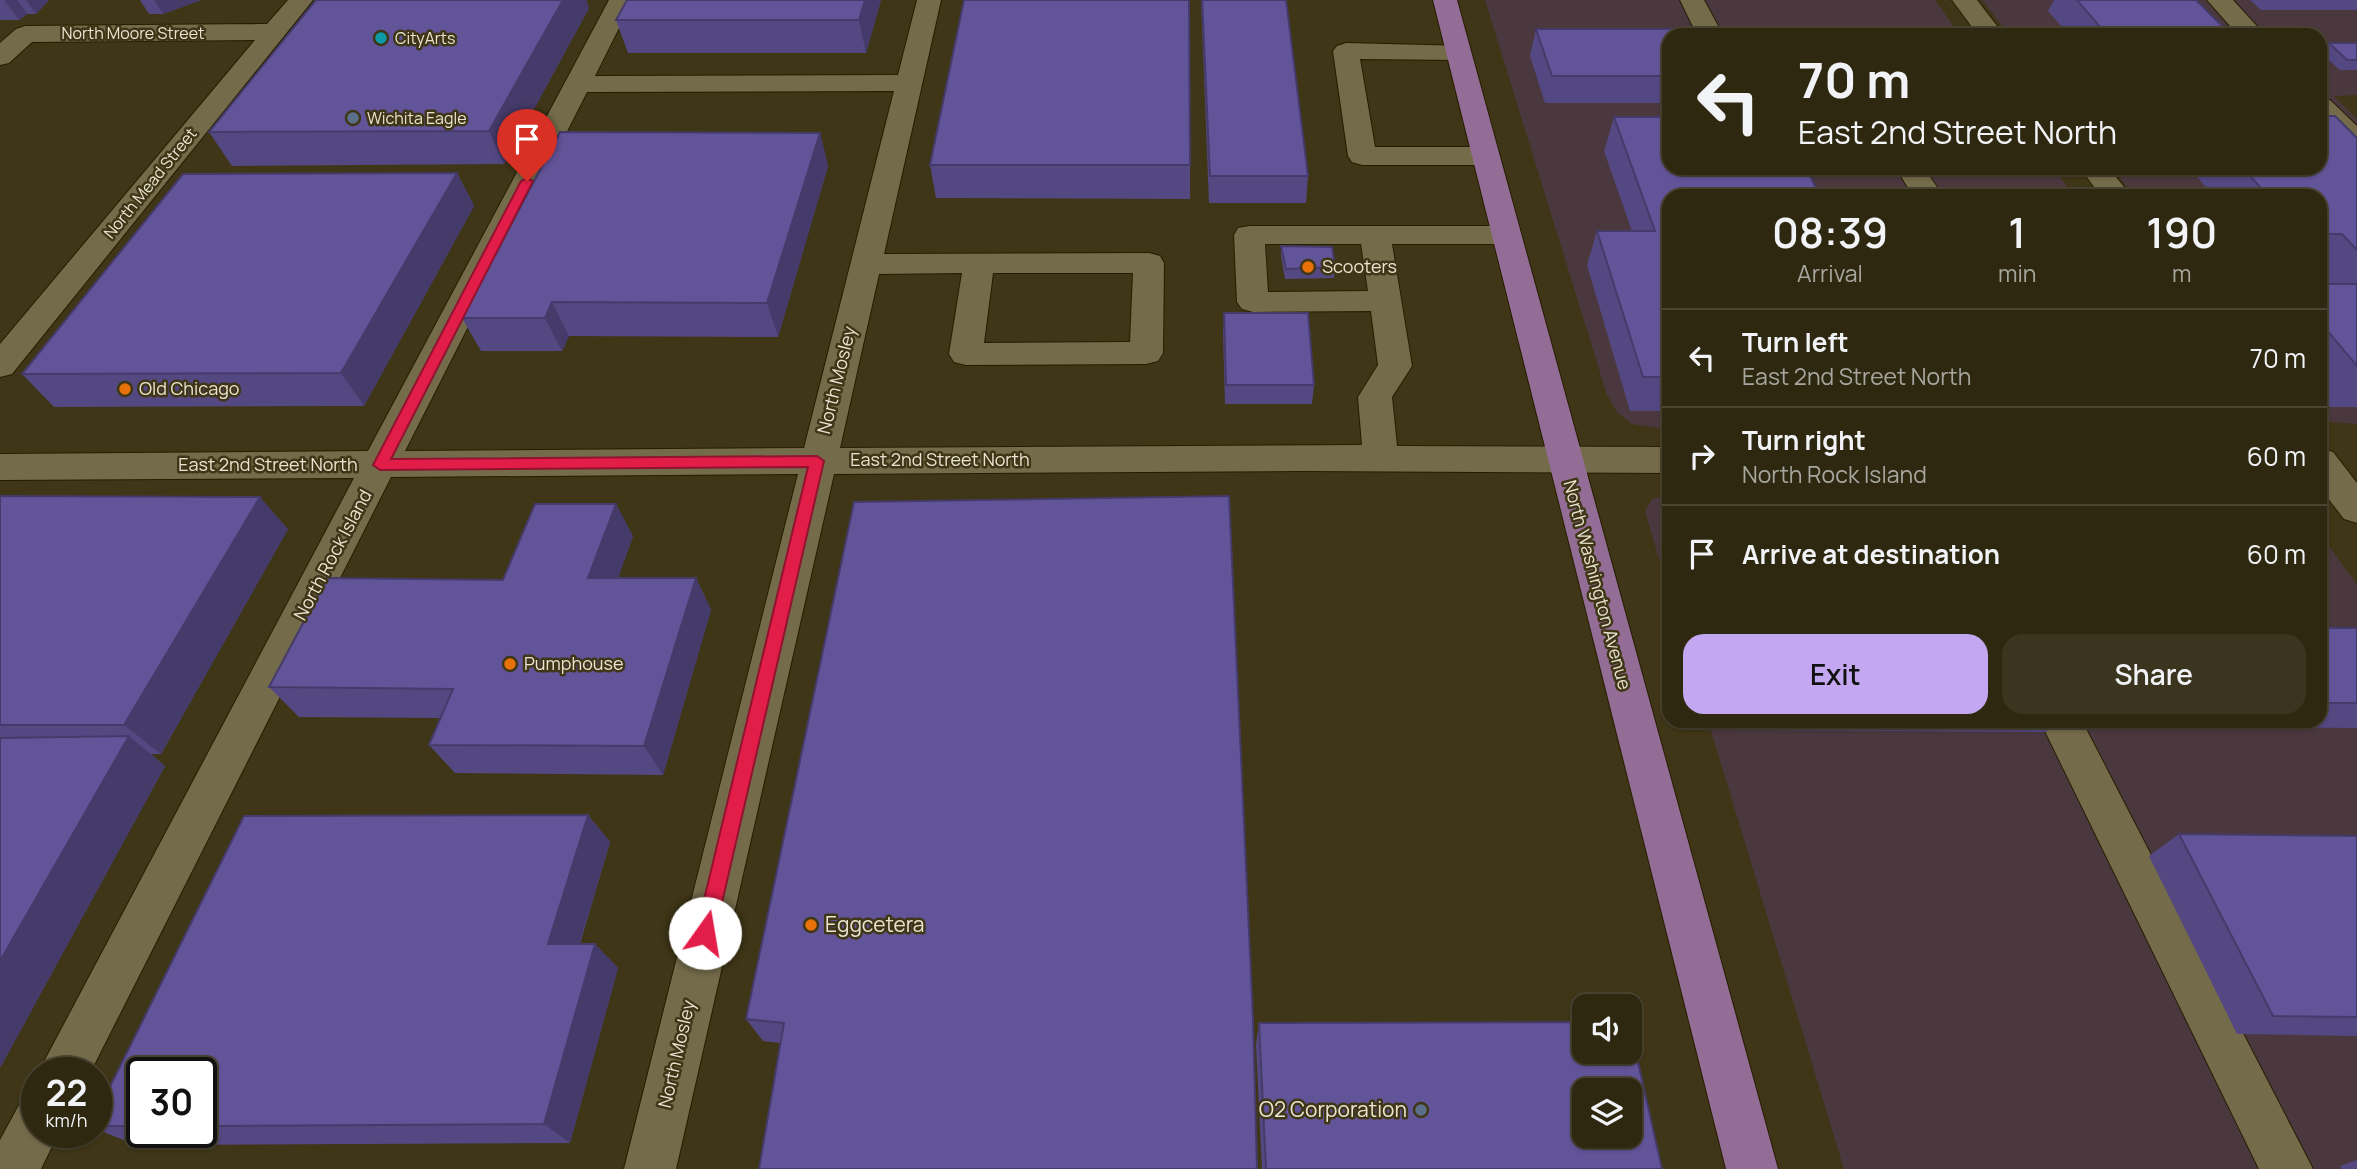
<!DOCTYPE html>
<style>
:root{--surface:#2f2811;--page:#3b341f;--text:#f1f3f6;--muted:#a7a69f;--line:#4a4431;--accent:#c4a7f1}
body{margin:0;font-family:Manrope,sans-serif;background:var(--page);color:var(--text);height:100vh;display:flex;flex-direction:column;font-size:26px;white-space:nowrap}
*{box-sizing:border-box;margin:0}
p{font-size:23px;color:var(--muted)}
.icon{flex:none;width:38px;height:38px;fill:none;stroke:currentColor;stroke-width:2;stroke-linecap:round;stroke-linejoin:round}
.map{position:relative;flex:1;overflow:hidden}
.details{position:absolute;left:1662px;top:189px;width:665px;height:539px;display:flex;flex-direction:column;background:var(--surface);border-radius:21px;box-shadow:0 2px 5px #0004,0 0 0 2px var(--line)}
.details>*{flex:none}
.hud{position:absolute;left:1662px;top:28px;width:665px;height:147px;border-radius:21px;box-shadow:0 2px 5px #0004,0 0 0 2px var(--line);background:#2f2811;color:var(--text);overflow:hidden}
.tools{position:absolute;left:1572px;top:994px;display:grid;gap:14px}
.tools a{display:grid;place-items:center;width:70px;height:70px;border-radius:14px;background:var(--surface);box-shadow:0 2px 5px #0004,0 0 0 2px var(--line);font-size:35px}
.speed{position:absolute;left:21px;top:1057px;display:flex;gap:14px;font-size:35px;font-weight:700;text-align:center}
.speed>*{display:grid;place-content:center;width:91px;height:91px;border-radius:50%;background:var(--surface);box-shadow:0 2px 5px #0004,0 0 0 2px var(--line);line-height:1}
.speed small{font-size:18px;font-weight:400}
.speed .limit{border:4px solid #111;border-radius:10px;background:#fff;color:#111}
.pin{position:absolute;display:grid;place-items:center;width:60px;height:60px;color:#fff;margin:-72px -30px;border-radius:50% 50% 50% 0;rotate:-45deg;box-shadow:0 0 7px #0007}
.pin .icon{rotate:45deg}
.me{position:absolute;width:77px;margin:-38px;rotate:13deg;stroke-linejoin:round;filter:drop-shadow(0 0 5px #0008)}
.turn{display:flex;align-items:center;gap:24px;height:147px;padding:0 21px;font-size:32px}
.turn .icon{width:91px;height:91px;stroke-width:2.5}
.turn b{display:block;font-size:49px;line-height:60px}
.eta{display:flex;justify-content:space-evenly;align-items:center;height:119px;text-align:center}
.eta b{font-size:42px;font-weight:600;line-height:49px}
.cta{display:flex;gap:14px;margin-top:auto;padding:14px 21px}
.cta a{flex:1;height:80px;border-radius:21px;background:var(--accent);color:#111;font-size:28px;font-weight:600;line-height:80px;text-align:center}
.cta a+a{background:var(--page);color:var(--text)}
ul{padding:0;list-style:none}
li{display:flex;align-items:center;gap:21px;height:98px;padding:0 21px;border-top:2px solid var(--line)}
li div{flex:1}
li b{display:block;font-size:26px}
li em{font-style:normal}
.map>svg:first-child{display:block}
</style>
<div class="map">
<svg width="2357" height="1169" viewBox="0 0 2357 1169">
<rect width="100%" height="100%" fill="#3f3617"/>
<!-- commercial -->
<g fill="#4b383f">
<path d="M1485,0H1935L1960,35H1670V168H2054L2074,196H1670L1669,430L1632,424L1617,412L1607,395Z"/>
<path d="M1982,0H2357V95L2334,96L2357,119V424L2321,421L2320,196H2134L2112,168H2320V35H2009Z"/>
<path d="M1669,494V593L1645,511L1652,499Z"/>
<path d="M2321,535L2357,585V1169H1844L1708,721H2320Z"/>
</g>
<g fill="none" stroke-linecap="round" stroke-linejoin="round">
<!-- minor casing -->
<g stroke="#251d00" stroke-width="2">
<g id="minor">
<path d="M288,0H313L12,374L0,377V344L255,40L32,42L9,63L0,65V43L16,29L25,26L267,24Z"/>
<path d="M609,0H633L595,76L898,75L917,0H941L884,254L1149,253L1160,256L1164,263L1163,353L1158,361L1146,364L966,365L954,362L949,354L962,273L879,274L840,448L1362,445L1358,397L1378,365L1371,311L1253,312L1242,309L1237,302L1234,235L1238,228L1249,226H1505L1516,228L1520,235L1516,242L1505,244H1392L1412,366L1392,397L1397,446L1670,447V473L1302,471L834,474L676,1169H624L798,474L391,477L90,1073H38L354,478L0,480V454L368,451ZM894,91L804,448L405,451L587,92ZM1265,244H1361L1368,291L1268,292ZM993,273H1133L1130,342L984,343Z"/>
<path d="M1680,0H1704L1723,35H1697Z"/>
<path d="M1952,0H1977L2004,35H1978Z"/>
<path d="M2207,0H2233L2265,35H2238Z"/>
<path d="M1346,43L1467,46L1471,52L1467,58L1458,60L1360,59L1375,147H1485L1495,150L1499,156L1495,162L1485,165H1362L1352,162L1348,156L1333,51L1337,46Z"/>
<path d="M2320,98L2330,100L2357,126V149L2347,147L2320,121Z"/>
<path d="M1896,168H1924L1943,196H1913Z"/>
<path d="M2080,168H2109L2131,196H2101Z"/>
<path d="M2320,448L2333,452L2357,483V523L2344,519L2320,488Z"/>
<path d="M2040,721H2082L2313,1169H2259Z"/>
<path d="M37,1098V1132H59L41,1169H0V1140L19,1105Z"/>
</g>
</g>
<!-- major casing -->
<g stroke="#251d00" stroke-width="2">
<path id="major" d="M1433,0H1457L1778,1169H1726Z"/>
</g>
<!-- minor -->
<use href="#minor" fill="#746b4a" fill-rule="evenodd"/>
<!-- major -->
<use href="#major" fill="#946d96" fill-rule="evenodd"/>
</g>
<!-- wall -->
<g fill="#544883" fill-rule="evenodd">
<path d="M0,0H49L36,14H27L19,20H0Z"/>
<path d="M140,0H201L163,14H149Z"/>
<path d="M316,0H586L589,8L504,164L232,166L209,132Z"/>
<path d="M881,0L866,53H628L616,20Z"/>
<path d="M1201,0H1286L1308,176L1306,203H1209Z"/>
<path d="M2054,0H2196L2231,35H2069L2048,11Z"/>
<path d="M2250,0H2357V10H2261Z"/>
<path d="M1734,28L1908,35H1732Z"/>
<path d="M1536,29L1670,35V103H1545L1530,56Z"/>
<path d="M2329,43H2357V70H2340L2321,53Z"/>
<path d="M1614,117L1670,196V411H1630L1587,265L1597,231H1632L1604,151Z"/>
<path d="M820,133L828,166L778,337L569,336L562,351H481L462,318Z"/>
<path d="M2357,138V407H2330L2320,394V284H2327L2320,276V196H2213L2190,168H2320Z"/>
<path d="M930,165H1190V199L936,198Z"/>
<path d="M457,173L474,206L364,406L54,407L22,374Z"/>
<path d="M1281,246L1335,267L1334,278L1285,279L1281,256Z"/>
<path d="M1224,313L1314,385L1312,404H1225L1223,333Z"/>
<path d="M0,496L288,529L161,754H151L165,766L0,1068Z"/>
<path d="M854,502L1257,1169L780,1043L763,1041L746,1019Z"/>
<path d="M1670,521V550L1664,532Z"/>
<path d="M633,536L618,578H696L711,610L663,775L455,773L429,745L441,718L299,717L269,687L503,580Z"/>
<path d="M2320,628H2357V728L2076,725L2074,721H2320Z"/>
<path d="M1720,721H2057L2046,732L1723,730Z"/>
<path d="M588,815L610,842L580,944H595L618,968L570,1143L136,1145L96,1129V1115L244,816ZM142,1073H201V1132H142Z"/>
<path d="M2179,834L2357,836V1036L2237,1034L2149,856Z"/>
<path d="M1259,1023L1662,1169H1262L1256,1045Z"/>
<path d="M2357,1160V1169H2342L2340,1166Z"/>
</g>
<!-- shaded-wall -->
<g fill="#453b6a">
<path d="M4,0H17L27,14L19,20Z"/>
<path d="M26,0H49L36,14Z"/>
<path d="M154,0H201L163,14Z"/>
<path d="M563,0H586L589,8L504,164L489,131Z"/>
<path d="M865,0H881L866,53L859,20Z"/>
<path d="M820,133L828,166L778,337L767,303Z"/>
<path d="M457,173L474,206L364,406L341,373Z"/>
<path d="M552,302L569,336L562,351L545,318Z"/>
<path d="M260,497L288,529L161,754L124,725Z"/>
<path d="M616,504L633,536L607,609L588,578Z"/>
<path d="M696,578L711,610L663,775L644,746Z"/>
<path d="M129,736L165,766L0,1068V961Z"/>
<path d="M588,815L610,842L572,968L548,944Z"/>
<path d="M595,944L618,968L570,1143L544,1124Z"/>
</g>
<!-- building -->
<g fill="#625498" stroke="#453b6a" stroke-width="2" fill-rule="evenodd">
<path d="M316,0H563L489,131L209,132Z"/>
<path d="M627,0H865L859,20H616Z"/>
<path d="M964,0H1189L1190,165H930Z"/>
<path d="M1202,0H1286L1308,176H1210Z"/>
<path d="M2077,0H2196L2231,35H2107Z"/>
<path d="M1902,27L1908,35H1738L1734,28Z"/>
<path d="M1536,29H1711L1714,35H1670V76H1552Z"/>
<path d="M2329,43H2357V60H2347Z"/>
<path d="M2320,116H2335L2357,138V250L2342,234H2320V196H2268L2243,168H2320Z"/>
<path d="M1614,117H1670V168H1806L1820,196H1670V377H1643L1597,231H1655Z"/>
<path d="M560,132L820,133L767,303L552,302L545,318H462Z"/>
<path d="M457,173L341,373L22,374L183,174Z"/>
<path d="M1281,246L1332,247L1335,267L1286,269Z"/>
<path d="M2320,284H2357V366L2320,322Z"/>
<path d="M1224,313H1308L1314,385H1226Z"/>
<path d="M0,496L260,497L124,725H0Z"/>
<path d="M1229,496L1253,1019L1257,1169H759L784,1023L746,1019L854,502Z"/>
<path d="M535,504H616L588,578H696L644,746L429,745L453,689L269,687L327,578L503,580Z"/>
<rect x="2320" y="628" width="37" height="75"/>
<path d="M129,736L0,961V738Z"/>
<path d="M588,815L548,944H595L544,1124L201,1126V1073H142V1126H96V1115L244,816Z"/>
<path d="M2179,834L2357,836V1017L2273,1016Z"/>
<path d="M1584,1022V1052H1629V1022L1662,1169H1266L1259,1023ZM1584,1090H1629V1136H1584Z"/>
</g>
<!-- route -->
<path fill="#e11d48" stroke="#92132f" stroke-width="2" d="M527,178L533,181L391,459L817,456L824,461L715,933L712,940L705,943L698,940L696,933L808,467L380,470L373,465L521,181Z"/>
<!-- markers -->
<circle fill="#0f9aa8" stroke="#3f3617" stroke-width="2.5" cx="381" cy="38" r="7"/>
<g fill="#5c6f8a" stroke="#3f3617" stroke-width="2.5">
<circle cx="353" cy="118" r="7"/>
<circle cx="1421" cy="1110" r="7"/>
</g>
<g fill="#e8710a" stroke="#3f3617" stroke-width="2.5">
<circle cx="1308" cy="267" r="7"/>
<circle cx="125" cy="389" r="7"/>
<circle cx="510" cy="664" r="7"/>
<circle cx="811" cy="925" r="7"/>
</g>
<g text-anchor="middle" stroke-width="5" stroke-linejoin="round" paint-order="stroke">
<!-- far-street labels -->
<g font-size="16" fill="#e9e4d2" stroke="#3f3617">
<text x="133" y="39">North Moore Street</text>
<text transform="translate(150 183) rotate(-51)" y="6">North Mead Street</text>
</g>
<!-- far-poi labels -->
<g font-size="16" fill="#e9e4d2" stroke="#3f3617" text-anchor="start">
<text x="395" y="44">CityArts</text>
<text x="367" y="124">Wichita Eagle</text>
</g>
<!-- poi labels -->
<g font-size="18" fill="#e9e4d2" stroke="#3f3617" text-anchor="start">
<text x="1322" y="273">Scooters</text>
<text x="139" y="395">Old Chicago</text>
<text x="524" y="670">Pumphouse</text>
</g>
<!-- street labels -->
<g font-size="18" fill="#e9e4d2" stroke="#3f3617">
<text transform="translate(837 380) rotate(-76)" y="6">North Mosley</text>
<text x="940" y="466">East 2nd Street North</text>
<text x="268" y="471">East 2nd Street North</text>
<text transform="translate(333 555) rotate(-62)" y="6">North Rock Island</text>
<text transform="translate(1597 585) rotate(75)" y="6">North Washington Avenue</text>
<text transform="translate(677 1054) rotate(-77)" y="6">North Mosley</text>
</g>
<!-- near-poi labels -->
<g font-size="21" fill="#e9e4d2" stroke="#3f3617" text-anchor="start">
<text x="825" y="932">Eggcetera</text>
<text x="1407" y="1117" text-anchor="end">O2 Corporation</text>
</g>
</g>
</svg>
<div class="tools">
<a><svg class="icon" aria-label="sound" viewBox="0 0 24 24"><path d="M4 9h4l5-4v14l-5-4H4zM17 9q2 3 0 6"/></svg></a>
<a><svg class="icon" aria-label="layers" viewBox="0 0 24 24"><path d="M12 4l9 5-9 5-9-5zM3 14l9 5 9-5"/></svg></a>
</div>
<div class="speed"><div>22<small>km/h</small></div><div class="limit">30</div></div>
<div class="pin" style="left:527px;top:181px;background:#d93025"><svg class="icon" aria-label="arrive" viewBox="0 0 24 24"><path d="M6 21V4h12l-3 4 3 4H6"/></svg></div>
<svg class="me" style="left:705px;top:933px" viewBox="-20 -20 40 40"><circle r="19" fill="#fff"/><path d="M0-13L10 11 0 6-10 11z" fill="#e11d48"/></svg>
<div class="hud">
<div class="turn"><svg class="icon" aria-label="left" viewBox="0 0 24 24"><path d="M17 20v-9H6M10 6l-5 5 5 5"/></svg><div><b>70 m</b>East 2nd Street North</div></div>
</div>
<section class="details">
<div class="eta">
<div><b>08:39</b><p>Arrival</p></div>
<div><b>1</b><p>min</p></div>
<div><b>190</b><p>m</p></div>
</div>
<ul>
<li><svg class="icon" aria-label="left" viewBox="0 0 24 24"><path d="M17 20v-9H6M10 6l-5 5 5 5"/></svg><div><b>Turn left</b><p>East 2nd Street North</p></div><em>70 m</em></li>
<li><svg class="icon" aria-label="right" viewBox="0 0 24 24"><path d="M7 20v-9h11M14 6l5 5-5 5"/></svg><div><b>Turn right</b><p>North Rock Island</p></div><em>60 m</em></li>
<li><svg class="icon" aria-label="arrive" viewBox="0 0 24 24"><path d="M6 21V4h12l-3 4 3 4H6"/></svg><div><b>Arrive at destination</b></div><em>60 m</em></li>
</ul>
<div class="cta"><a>Exit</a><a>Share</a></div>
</section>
</div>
